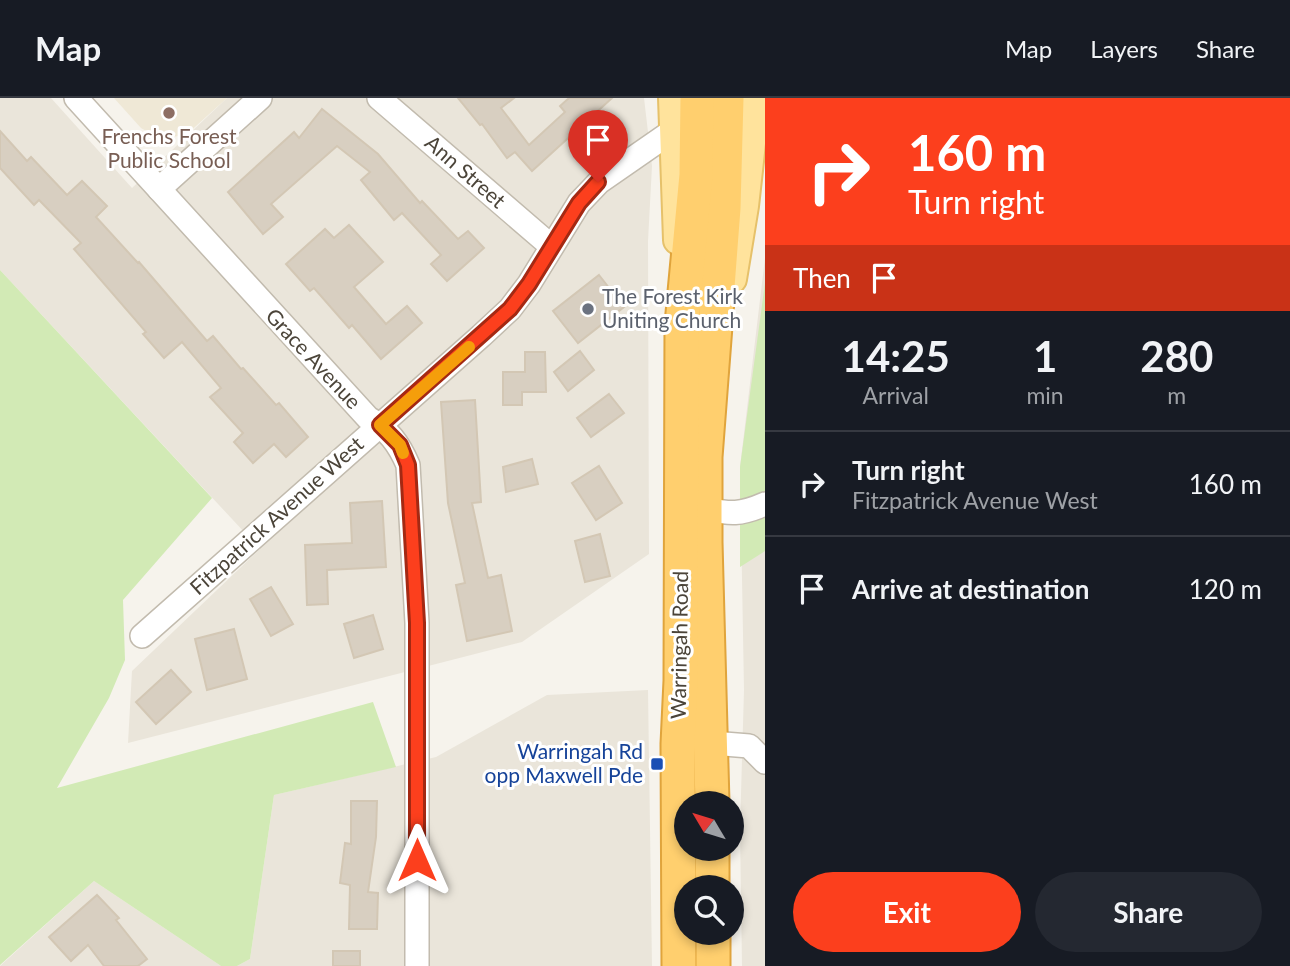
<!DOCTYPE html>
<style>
:root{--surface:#171b24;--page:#242831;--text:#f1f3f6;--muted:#9ea1a6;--line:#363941;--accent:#fc3f1d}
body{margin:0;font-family:Lato,sans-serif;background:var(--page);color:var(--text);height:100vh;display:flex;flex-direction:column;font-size:26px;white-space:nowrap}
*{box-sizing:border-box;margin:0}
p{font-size:23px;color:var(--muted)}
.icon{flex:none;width:38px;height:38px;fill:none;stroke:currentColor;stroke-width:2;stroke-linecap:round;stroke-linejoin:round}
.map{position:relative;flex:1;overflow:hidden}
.side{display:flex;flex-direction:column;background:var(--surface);width:525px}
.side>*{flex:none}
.top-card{background:#fc3f1d;color:#fff;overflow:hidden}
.needle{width:46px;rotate:308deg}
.fabs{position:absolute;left:674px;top:693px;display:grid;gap:14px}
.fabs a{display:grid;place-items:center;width:70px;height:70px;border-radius:50%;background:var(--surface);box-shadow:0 4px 10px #0003;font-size:35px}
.pin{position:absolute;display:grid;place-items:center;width:60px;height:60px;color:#fff;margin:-72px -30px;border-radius:50% 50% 50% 0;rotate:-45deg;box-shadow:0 0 7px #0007}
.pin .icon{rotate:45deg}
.me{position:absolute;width:77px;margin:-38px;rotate:0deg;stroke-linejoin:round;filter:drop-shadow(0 0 5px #0008)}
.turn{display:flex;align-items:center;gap:24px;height:147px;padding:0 28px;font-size:32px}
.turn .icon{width:91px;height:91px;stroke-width:2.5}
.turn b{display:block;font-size:49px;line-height:60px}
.then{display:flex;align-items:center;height:66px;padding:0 28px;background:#0003;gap:14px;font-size:26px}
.eta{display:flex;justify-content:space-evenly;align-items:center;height:119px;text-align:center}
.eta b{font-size:42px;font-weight:700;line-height:49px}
.action{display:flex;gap:14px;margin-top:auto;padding:14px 28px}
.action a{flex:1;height:80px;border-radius:42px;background:var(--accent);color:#fff;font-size:28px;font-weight:700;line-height:80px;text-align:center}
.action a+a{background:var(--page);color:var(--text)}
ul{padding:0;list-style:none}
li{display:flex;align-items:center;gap:21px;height:105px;padding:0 28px;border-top:2px solid var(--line)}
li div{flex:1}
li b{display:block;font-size:26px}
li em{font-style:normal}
header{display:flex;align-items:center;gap:42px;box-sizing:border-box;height:98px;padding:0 35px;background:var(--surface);border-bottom:2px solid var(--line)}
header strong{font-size:33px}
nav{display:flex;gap:38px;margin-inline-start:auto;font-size:24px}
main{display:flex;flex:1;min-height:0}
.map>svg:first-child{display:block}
</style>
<header>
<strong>Map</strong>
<nav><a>Map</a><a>Layers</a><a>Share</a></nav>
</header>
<main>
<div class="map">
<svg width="765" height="868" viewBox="0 0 765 868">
<rect width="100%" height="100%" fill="#f6f3ec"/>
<!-- residential -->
<g fill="#eae5da">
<path d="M0,0H51L132,90L227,0H644L652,68L648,143L649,456L522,544L128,645L132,573L260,451L0,172Z"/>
<path d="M765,160V868H742L740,731L744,592L740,369Z"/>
<path d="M648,592L652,868H237L250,861L274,697L436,659L547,597Z"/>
<path d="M94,783L221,868H0Z"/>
</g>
<!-- education -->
<path fill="#efe8d6" d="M114,0H227L186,37L164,40L153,37L141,30Z"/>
<!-- green -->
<g fill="#d2eab5">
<path d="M0,172L212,400L123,502L125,562L109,600L57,690L373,604L396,669L274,697L250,861L237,868H221L94,783L0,867Z"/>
<path d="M765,185V453L740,469V369Z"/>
</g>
<!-- building -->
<g fill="#d8cfc1" stroke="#d3c7b4" stroke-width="2">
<path d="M458,0H514L501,10L529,47L565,14L560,8L569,0H612L532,73L515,54L507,60L482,26L480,27Z"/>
<path d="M322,11L378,56L420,105L422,103L458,141L468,133L484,150L447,183L431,166L441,157L402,115L394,122L361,82L370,74L337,48L271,106L283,119L263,136L228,94L294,34L299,40Z"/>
<path d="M0,33L27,63L31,59L67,97L82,83L107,108L96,119L138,165L139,164L207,243L213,238L241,271L243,270L276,307L279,305L308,339L286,359L274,346L253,365L234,344L243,335L210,299L221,290L182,244L164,260L143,236L146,234L74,151L81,145L39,102L34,107L0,70Z"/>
<path d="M349,127L383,164L354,189L386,226L407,208L422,225L381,261L352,227L349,230L314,190L310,193L286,166L325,131L334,140Z"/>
<path d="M599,177L624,209L578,245L553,213Z"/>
<path d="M580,253L594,272L568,293L554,274Z"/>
<path d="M525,254H545L546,294H522V307H503V274H525Z"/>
<path d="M609,296L624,315L591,339L577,320Z"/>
<path d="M475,302L481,404L472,405L488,480L501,477L512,533L467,543L456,487L465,485L448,405L441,304Z"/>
<path d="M532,361L538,386L506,394L503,369Z"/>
<path d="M599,368L622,405L596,422L572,385Z"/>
<path d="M382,403L386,469L327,472L328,506L307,507L305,447L352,445L350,405Z"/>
<path d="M600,436L610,478L585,484L575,443Z"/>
<path d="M271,489L293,526L271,538L250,501Z"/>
<path d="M373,517L383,551L354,560L344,526Z"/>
<path d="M234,531L247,581L207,592L195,541Z"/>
<path d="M171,572L191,594L156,626L136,604Z"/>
<path d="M351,703H377L376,739L368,794L378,795L377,831H349L350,787L340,785L345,745L351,746Z"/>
<path d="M97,797L119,820L116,822L147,861L138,868H104L88,847L71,863L49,839Z"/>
<rect x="333" y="853" width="27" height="15"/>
</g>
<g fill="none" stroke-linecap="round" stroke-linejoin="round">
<!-- minor casing -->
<g stroke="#c2bbae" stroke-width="26">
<g id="minor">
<path d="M76,0L368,320C388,331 399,346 408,367L417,525V868"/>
<path d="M379,0L551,148"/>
<path d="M159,91L260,0"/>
<path d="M705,411C731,416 740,417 765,406"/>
<path d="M142,538L481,238L510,211L529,186L579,105L599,84L674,32"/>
<path d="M712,645L749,648L765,664"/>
</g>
</g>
<!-- major casing -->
<g stroke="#e6c16a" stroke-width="32">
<g id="major">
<path d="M673,0L678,142"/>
<path d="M732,181L744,108L756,0"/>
</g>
</g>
<!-- highway casing -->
<g stroke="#e0a43c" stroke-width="37">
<g id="highway">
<path d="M712,705L705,444V359L724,110L727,0"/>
<path d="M712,751V789"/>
<path d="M713,835V868"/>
<path d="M679,868L678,646L681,583L682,226L696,77L697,0"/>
</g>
</g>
<!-- minor -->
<use href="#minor" stroke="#fff" stroke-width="23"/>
<!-- major -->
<use href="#major" stroke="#ffe39c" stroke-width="28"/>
<!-- highway -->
<use href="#highway" stroke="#ffcf6e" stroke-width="33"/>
</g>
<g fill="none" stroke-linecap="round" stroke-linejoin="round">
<!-- route casing -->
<g stroke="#a42913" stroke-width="18">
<path id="route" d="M417,762V525L408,367L400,347L380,327L510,211L529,186L579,105L598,84"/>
</g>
<!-- route -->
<use href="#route" stroke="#fc3f1d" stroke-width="12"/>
<!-- slow -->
<path stroke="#f59e0b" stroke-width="12" d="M403,355L400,347L380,327L469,249"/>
</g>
<!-- markers -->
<circle fill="#8d6e63" stroke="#fff" stroke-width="2.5" cx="169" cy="15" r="7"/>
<circle fill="#6b7280" stroke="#fff" stroke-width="2.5" cx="588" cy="211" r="7"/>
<rect fill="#1a4fb4" stroke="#fff" stroke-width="2.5" x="650" y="659" width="14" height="14" rx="3.5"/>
<g text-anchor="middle" stroke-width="6" stroke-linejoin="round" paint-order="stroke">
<!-- education labels -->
<g font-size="21" fill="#785e54" stroke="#fff">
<text x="169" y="46">Frenchs Forest<tspan x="169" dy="24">Public School</tspan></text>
</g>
<!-- street labels -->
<g font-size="21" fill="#4b4439" stroke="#fff">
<text transform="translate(465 74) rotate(41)" y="7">Ann Street</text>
<text transform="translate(313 261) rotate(47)" y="7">Grace Avenue</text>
<text transform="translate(277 418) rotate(-42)" y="7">Fitzpatrick Avenue West</text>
<text transform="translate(680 547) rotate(-89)" y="7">Warringah Road</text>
</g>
<!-- worship labels -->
<g font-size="21" fill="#5b616d" stroke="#fff" text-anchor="start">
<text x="602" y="206">The Forest Kirk<tspan x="602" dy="24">Uniting Church</tspan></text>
</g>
<!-- transit labels -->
<g font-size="21" fill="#164399" stroke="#fff" text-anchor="end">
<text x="643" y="661">Warringah Rd<tspan x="643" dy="24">opp Maxwell Pde</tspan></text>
</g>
</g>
</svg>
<div class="fabs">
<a><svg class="needle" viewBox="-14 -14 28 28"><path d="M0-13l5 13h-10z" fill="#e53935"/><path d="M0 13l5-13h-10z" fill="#9ea1a6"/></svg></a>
<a><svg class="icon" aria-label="search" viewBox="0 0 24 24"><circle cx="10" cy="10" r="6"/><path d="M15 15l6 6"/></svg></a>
</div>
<div class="pin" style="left:598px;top:84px;background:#d93025"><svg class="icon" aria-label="arrive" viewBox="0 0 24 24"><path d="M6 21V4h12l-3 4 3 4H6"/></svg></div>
<svg class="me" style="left:417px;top:762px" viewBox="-20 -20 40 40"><path d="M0-17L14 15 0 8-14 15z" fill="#fc3f1d" stroke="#fff" stroke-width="4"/></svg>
</div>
<section class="side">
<div class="top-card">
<div class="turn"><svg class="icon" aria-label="right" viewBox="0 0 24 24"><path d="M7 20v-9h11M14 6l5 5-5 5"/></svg><div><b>160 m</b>Turn right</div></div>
<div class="then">Then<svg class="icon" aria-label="arrive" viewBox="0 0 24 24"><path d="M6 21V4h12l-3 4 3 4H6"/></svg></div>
</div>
<div class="eta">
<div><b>14:25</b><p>Arrival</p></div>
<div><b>1</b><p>min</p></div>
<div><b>280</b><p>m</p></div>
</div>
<ul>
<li><svg class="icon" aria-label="right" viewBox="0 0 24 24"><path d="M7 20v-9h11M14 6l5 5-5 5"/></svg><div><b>Turn right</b><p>Fitzpatrick Avenue West</p></div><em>160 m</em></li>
<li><svg class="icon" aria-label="arrive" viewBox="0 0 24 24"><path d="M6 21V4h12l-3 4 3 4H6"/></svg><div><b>Arrive at destination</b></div><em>120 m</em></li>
</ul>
<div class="action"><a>Exit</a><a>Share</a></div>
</section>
</main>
